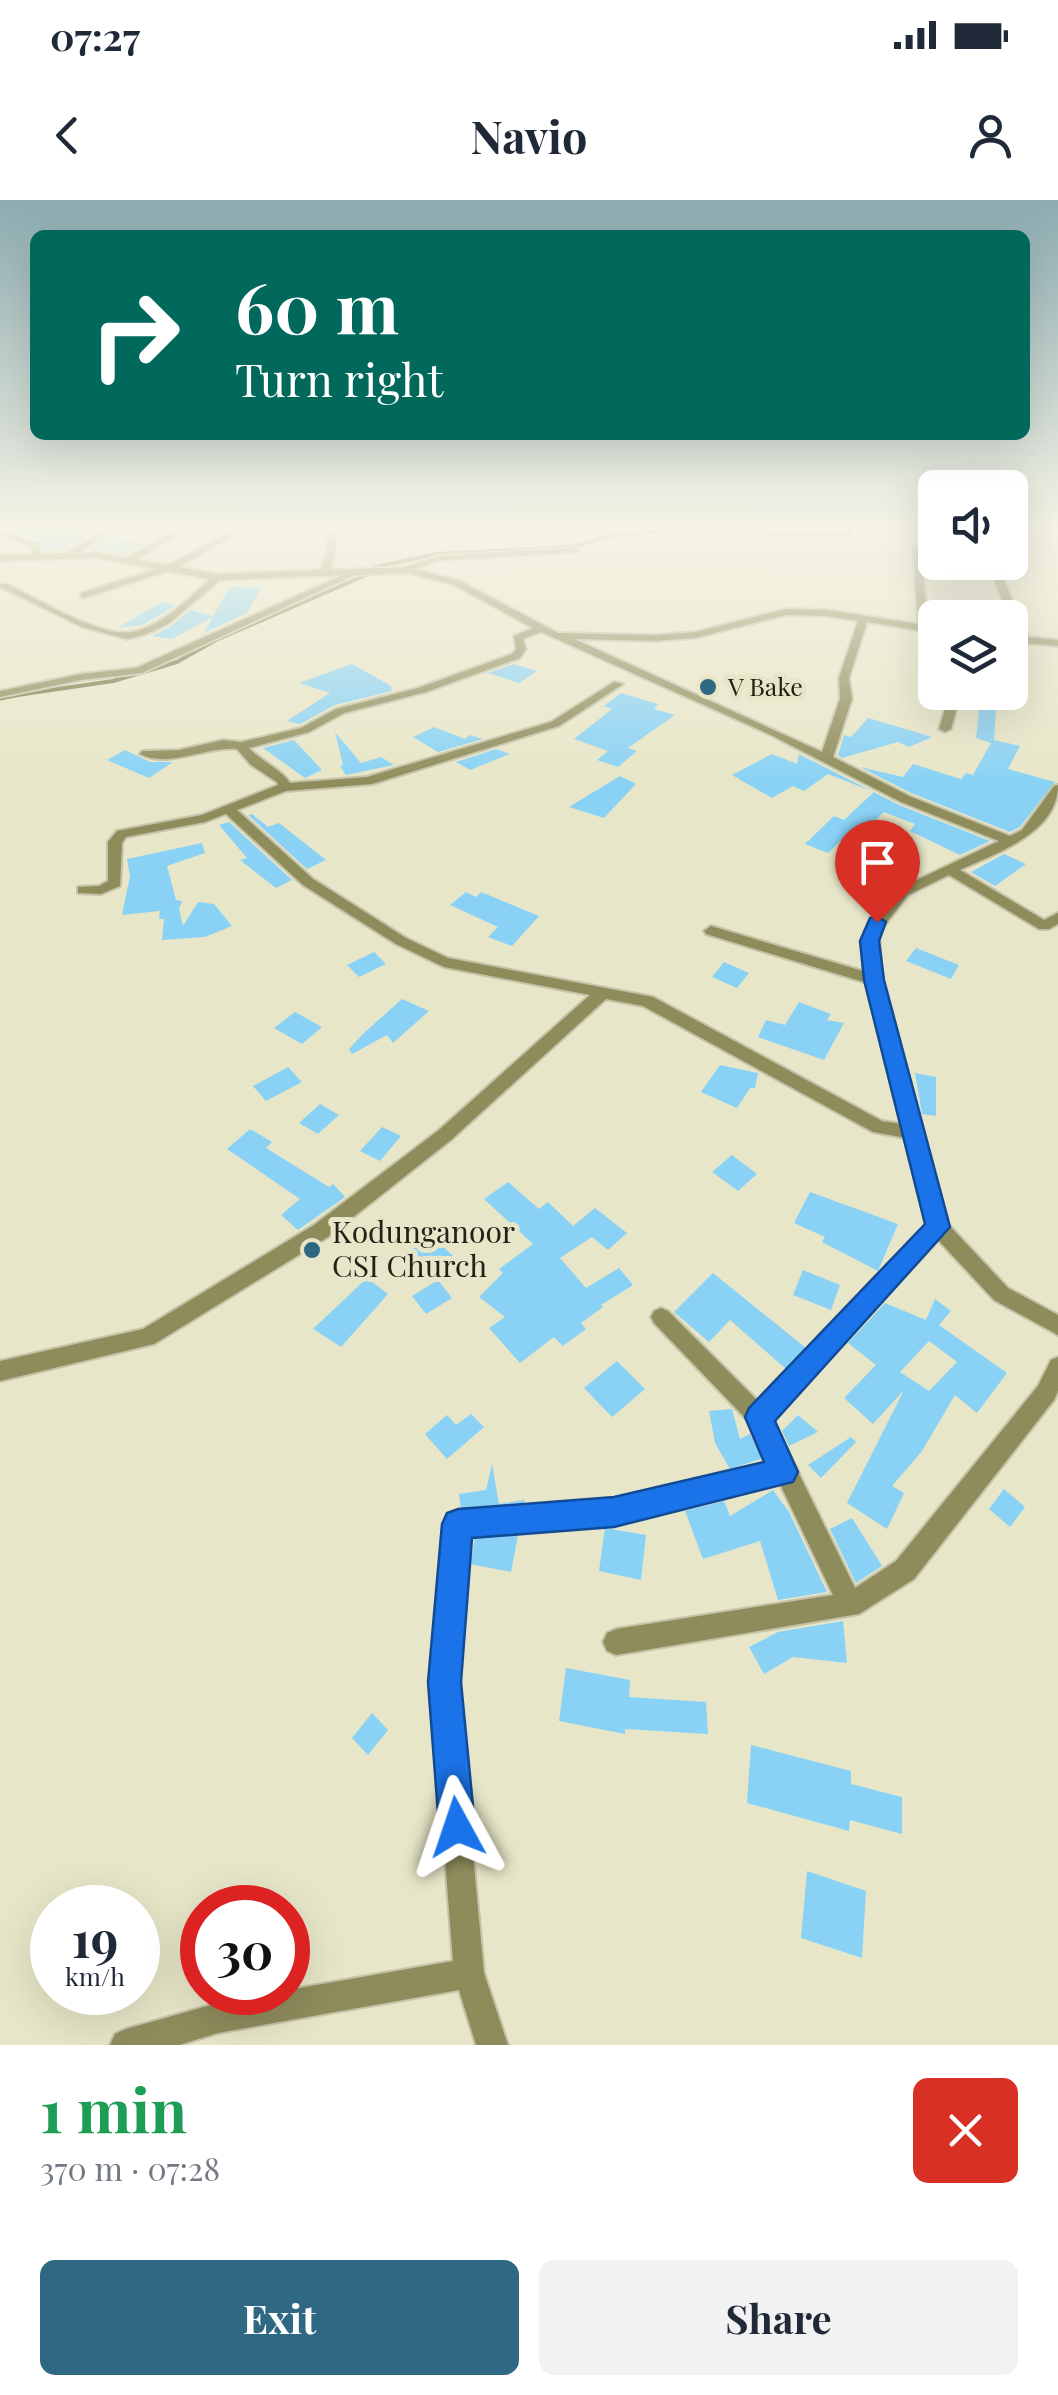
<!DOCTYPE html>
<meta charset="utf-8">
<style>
:root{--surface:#fff;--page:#f2f2f3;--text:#1f2937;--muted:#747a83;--accent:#2f6882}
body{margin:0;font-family:"Playfair Display",serif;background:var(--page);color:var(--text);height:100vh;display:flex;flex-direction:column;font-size:38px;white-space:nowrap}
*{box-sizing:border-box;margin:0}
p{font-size:32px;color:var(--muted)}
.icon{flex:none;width:55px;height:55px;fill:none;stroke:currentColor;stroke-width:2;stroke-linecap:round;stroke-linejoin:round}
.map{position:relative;height:1845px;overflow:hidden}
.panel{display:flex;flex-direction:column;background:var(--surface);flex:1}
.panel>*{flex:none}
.guide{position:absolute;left:30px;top:30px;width:1000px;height:210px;border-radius:15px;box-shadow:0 10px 40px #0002;background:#00695c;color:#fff;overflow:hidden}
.controls{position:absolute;left:918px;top:270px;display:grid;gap:20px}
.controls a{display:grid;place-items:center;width:110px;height:110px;border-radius:15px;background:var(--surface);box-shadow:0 10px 40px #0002;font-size:50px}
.speed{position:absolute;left:30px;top:1685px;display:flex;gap:20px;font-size:50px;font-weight:700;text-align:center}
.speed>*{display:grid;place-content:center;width:130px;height:130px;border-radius:50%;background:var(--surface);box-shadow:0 10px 40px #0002;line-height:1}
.speed small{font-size:25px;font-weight:400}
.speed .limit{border:15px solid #d22;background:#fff;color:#111}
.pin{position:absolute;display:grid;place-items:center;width:85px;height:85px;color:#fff;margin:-102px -42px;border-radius:50% 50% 50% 0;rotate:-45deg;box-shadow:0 0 10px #0007}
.pin .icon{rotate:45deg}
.me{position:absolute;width:110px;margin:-55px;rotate:355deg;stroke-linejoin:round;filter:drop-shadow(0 0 8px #0008)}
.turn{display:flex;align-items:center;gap:35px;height:210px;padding:0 40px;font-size:45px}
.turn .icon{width:130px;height:130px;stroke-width:2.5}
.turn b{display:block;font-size:70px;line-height:85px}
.round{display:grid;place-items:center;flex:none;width:105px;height:105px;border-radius:15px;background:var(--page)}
.head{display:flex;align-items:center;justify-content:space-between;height:170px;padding:0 40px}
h1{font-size:60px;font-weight:700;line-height:75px;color:#1e9e55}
.primary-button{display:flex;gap:20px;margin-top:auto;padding:20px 40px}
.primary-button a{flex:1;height:115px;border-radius:15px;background:var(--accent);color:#fff;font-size:40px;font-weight:700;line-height:115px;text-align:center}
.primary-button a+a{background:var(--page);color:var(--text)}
.status{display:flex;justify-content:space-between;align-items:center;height:70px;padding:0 50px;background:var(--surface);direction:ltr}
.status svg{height:28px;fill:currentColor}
header{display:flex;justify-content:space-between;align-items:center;height:130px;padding:0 40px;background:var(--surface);font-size:45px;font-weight:700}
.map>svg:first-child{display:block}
</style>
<div class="status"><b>07:27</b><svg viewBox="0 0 49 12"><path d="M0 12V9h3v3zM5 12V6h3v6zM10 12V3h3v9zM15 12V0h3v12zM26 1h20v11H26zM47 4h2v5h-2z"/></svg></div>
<header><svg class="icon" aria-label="back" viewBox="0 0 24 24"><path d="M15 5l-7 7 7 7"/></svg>Navio<svg class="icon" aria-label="person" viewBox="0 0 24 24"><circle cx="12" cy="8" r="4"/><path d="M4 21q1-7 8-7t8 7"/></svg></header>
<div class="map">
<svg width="1058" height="1845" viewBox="0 0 1058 1845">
<rect width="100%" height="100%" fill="#e8e6c8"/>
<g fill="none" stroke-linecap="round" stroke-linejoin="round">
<!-- stream-far1 -->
<g stroke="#7c7847" stroke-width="4">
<path d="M375,367L437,354L573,347L609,336L709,327L780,334H850L847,325"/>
<path d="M17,495L113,481L177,462L216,440L366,375"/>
</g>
<!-- stream -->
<path stroke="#7c7847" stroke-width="5" d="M0,498L30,492"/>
</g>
<!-- building -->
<g fill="#89d2f5" fill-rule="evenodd">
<path d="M0,325L42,328L51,325L75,333H92L65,349L44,350L39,340Z"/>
<path d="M110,337L143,344L124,354L93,348Z"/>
<path d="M230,387L261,388L247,413L204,433L213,417L172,439L152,436L170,427L190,410L213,416Z"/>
<path d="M162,402L175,406L142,425L117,428Z"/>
<path d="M352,464L391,486L392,491L335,505L300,524L287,521L330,493L299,483Z"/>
<path d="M514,464L537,471L519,483L488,473Z"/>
<path d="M981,492L997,494L994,540L1020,546L1008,569L1055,582L1020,627L1010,632L911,593L860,567L903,577L913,564L961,579L966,573L973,575L991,543L976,538Z"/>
<path d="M621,493L658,504L654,509L675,515L628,548L637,551L618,567L597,560L608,551L574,539L612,509L604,506Z"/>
<path d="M868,518L916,532L932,537L909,547L898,542L842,558L838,555L844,535L851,537Z"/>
<path d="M434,527L465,539L470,535L483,539L438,552L413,537Z"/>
<path d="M335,532L361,563L381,557L394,565L346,575L340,566L343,565Z"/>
<path d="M294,540L322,570L305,578L263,548Z"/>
<path d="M496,549L510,554L470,570L456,562Z"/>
<path d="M125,550L150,562H173L149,578L107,560Z"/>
<path d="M772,554L797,564L799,554L899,605L990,641L960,655L910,631L915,624L884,612L858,637L849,633L828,653L805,644L834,616L844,620L874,592L828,574L804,591L793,586L772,598L732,575Z"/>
<path d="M620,576L636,584L604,618L569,607Z"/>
<path d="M252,614L268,627L279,623L326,660L307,669L248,615Z"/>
<path d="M229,622L292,680L276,688L240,660L247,658L219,625Z"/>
<path d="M202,643L205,653L167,666L176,700L182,701L179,709L183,726L198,702L214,704L232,726L205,737L162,740L164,719H159L160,711L122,715L130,676L127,659Z"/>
<path d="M1004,654L1026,664L995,686L971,672Z"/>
<path d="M466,692L476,697L481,692L539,716L512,746L488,737L498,727L450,705Z"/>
<path d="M916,748L959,765L951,779L906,761Z"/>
<path d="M374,752L386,764L359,777L347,765Z"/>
<path d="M724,762L749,773L737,788L712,777Z"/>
<path d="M402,799L429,811L393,843L387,835L352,854L349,849L364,833Z"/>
<path d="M799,802L831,814L827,820L844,823L824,860L758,837L766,820L785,825Z"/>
<path d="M295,812L322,827L302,844L274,828Z"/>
<path d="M720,865L758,873L755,888H750L737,908L701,892Z"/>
<path d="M288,867L302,882L266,901L253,886Z"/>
<path d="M915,873L936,877V916L922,914Z"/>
<path d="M320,904L339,915L318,934L299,923Z"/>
<path d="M382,927L401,936L380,961L360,951Z"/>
<path d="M250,929L272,942L266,948L329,987L333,984L345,997L298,1030L281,1015L300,999L227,949Z"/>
<path d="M732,955L757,974L738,991L712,972Z"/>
<path d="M508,982L539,1009L548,1002L573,1026L595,1008L627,1033L608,1050L592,1037L560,1058L586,1088L619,1068L633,1085L601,1105L603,1107L581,1123L586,1129L563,1146L554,1137L520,1163L489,1128L505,1117L479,1097L503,1073L499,1069L533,1044L484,999Z"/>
<path d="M810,992L898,1024L878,1071L822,1042L825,1037L794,1023Z"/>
<path d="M431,1035L453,1056L426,1077L404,1055Z"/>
<path d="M803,1070L840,1085L831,1110L793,1095Z"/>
<path d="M713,1073L806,1148L786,1169L730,1120L709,1142L674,1112Z"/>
<path d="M367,1078L388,1094L341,1147L313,1129Z"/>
<path d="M438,1080L452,1098L426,1114L412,1096Z"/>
<path d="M935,1099L951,1111L939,1125L1007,1173L977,1213L955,1195L922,1251L892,1286L904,1293L887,1329L847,1303L904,1190L873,1224L844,1198L876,1165L848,1143L885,1103L926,1120ZM929,1141L957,1162L929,1191L900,1172Z"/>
<path d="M617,1161L645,1189L612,1217L584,1188Z"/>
<path d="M732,1209L740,1239L750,1234L763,1258L730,1269L715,1243L709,1211Z"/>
<path d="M471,1214L484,1227L447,1259L425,1234L447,1215L456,1225Z"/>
<path d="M798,1215L818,1232L789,1246L782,1231Z"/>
<path d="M851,1237L856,1242L821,1278L808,1265Z"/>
<path d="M492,1264L499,1304L525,1300L524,1303L461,1308L459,1294L486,1290Z"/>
<path d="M1004,1289L1025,1307L1010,1327L989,1309Z"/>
<path d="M773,1290L789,1312L827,1392L778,1400L760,1341L703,1359L685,1311L724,1301L730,1316Z"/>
<path d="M852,1318L882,1366L856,1383L830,1329Z"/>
<path d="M605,1328L646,1335L641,1380L599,1371Z"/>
<path d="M518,1335L511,1372L470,1364L475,1338Z"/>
<path d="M843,1421L847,1463L793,1457L764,1474L749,1447L778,1432Z"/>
<path d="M566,1468L630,1480L629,1497L706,1502L708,1534L625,1529V1534L559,1521Z"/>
<path d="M372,1513L388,1530L368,1555L352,1538Z"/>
<path d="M751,1545L851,1571V1584L902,1597V1634L850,1620L849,1631L747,1603Z"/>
<path d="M807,1671L866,1691L862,1758L801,1738Z"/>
</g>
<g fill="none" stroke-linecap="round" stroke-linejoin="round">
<!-- service casing -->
<g stroke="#c4c3a8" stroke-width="8">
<path id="service" d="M404,370L440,358L577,350"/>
</g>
<!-- minor casing -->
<g stroke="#c4c3a8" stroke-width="4">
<g id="minor">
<path d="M112,325H121L79,353L95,352L126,358L184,325H194L136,360L168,365L243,325H253L178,367L217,374L321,370L328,348L327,336L331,333L335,336L336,348L330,370L408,367L460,381L558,433L655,435L695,432L786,409L827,410L918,424L913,348L920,346L928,426L935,427V433L867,422L849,478L852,499L833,557L909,596L1010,636L1022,630L1054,586L1058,585C1058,633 996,653 960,670L1044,720L1058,713V724L1049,729H1039L949,675L908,695L879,732L882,780L947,1023L1008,1088L1058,1115V1135L994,1100L938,1040L772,1219L855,1388L896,1361L1038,1186L1051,1160L1058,1157V1191L1054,1200L914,1379L859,1414L616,1455L607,1451L603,1442L607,1433L616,1429L833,1395L780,1284L614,1324L469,1335L457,1482L484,1773L508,1845H476L459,1790L218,1833L179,1845H110L115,1834L126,1829L218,1803L288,1792V1790L453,1761L431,1482L446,1324L450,1316L458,1312L614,1300L770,1264L751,1224L654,1123L651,1117L654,1111L661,1108L668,1111L759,1202L928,1025L906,938L873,932L643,806L606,799L451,940L328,1037L154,1144L0,1181V1161L143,1129L314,1025L439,930L590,795L444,767L396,744L303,685L226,614L205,622L126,637L122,643L120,686L101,694L78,693V687L99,686L108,681V642L117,631L202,615L278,585L277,582L251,565L237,549C206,546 169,569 140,554L142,551L179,550L223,540L241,542L301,528L336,509L418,488L512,454L516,449L514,436L533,428L454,385L408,373L355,375L142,473L81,480L0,497V491L81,474L136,468L343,375L220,380L168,424L144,435L127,439L82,427L0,387L1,384H7C37,398 100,438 132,432C163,426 188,399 210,379L168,371L84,398L81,397V393L156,369L95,358L0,361V355L32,354L31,347L0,335V329L38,344L41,354L66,353ZM786,415L827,416L858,421L839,478L840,499L822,552L574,439L655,441L695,438ZM541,432L771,535L901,602L999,641L898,689L865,731L866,772L711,726L704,731L706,734L867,783L902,924L882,921L653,797L448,758L406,738L313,679L237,610L286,591L372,584L559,526L623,484L614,482L551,522L367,577L290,583C281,569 261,561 249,548L309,532L344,513L426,492L520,458L526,449L523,439Z"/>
<path d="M987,362H996L1028,437L1058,440V446L1010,442V436L1017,437Z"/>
<path d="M950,492H961L951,529L945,532L939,529Z"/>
</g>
</g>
<!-- service -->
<use href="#service" stroke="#8f8c5c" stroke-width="5"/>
<!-- minor -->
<use href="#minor" fill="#8f8c5c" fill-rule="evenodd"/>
</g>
<!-- sky -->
<linearGradient id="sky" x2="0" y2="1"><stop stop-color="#8cabb0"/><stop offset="0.56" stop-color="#f5f4e6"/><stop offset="1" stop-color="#f5f4e6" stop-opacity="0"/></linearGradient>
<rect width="1058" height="583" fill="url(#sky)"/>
<!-- route -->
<path fill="#1a73e8" stroke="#114b97" stroke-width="2.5" d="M877,716L886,722L879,741L884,780L950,1027L775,1221L798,1272L793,1282L614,1327L472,1338L461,1482L475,1627L470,1640L457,1645L444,1640L439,1627L428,1482L442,1324L447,1313L458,1309L614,1297L764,1262L745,1217L749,1208L925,1024L864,780L860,741L870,718Z"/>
<!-- markers -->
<g fill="#2f6882" stroke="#e8e6c8" stroke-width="4">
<circle cx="708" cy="487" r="10"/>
<circle cx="312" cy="1050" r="10"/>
</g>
<g text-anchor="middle" stroke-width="10" stroke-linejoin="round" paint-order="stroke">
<!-- far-poi labels -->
<g font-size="25" fill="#222217" stroke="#e8e6c8" text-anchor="start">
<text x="728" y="496">V Bake</text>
</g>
<!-- poi labels -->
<g font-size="30" fill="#222217" stroke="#e8e6c8" text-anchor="start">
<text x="332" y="1043">Kodunganoor<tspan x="332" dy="34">CSI Church</tspan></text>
</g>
</g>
</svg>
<div class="controls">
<a><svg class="icon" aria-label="sound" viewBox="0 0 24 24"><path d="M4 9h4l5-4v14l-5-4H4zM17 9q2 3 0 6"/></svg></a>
<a><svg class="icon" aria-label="layers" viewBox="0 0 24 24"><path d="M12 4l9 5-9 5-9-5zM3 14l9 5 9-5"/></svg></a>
</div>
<div class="speed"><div>19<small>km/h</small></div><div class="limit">30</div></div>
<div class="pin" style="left:877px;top:722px;background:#d93025"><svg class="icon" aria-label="arrive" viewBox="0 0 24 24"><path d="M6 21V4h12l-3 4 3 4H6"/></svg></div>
<svg class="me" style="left:457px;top:1627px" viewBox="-20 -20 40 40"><path d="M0-17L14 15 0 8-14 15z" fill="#1a73e8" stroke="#fff" stroke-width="4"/></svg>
<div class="guide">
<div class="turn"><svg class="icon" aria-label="right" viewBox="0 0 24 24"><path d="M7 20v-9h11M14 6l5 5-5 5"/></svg><div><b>60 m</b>Turn right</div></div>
</div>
</div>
<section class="panel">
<div class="head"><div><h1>1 min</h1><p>370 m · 07:28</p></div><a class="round" style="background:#d93025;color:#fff"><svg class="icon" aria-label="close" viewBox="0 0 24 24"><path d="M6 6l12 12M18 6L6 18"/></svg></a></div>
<div class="primary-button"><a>Exit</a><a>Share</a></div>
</section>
